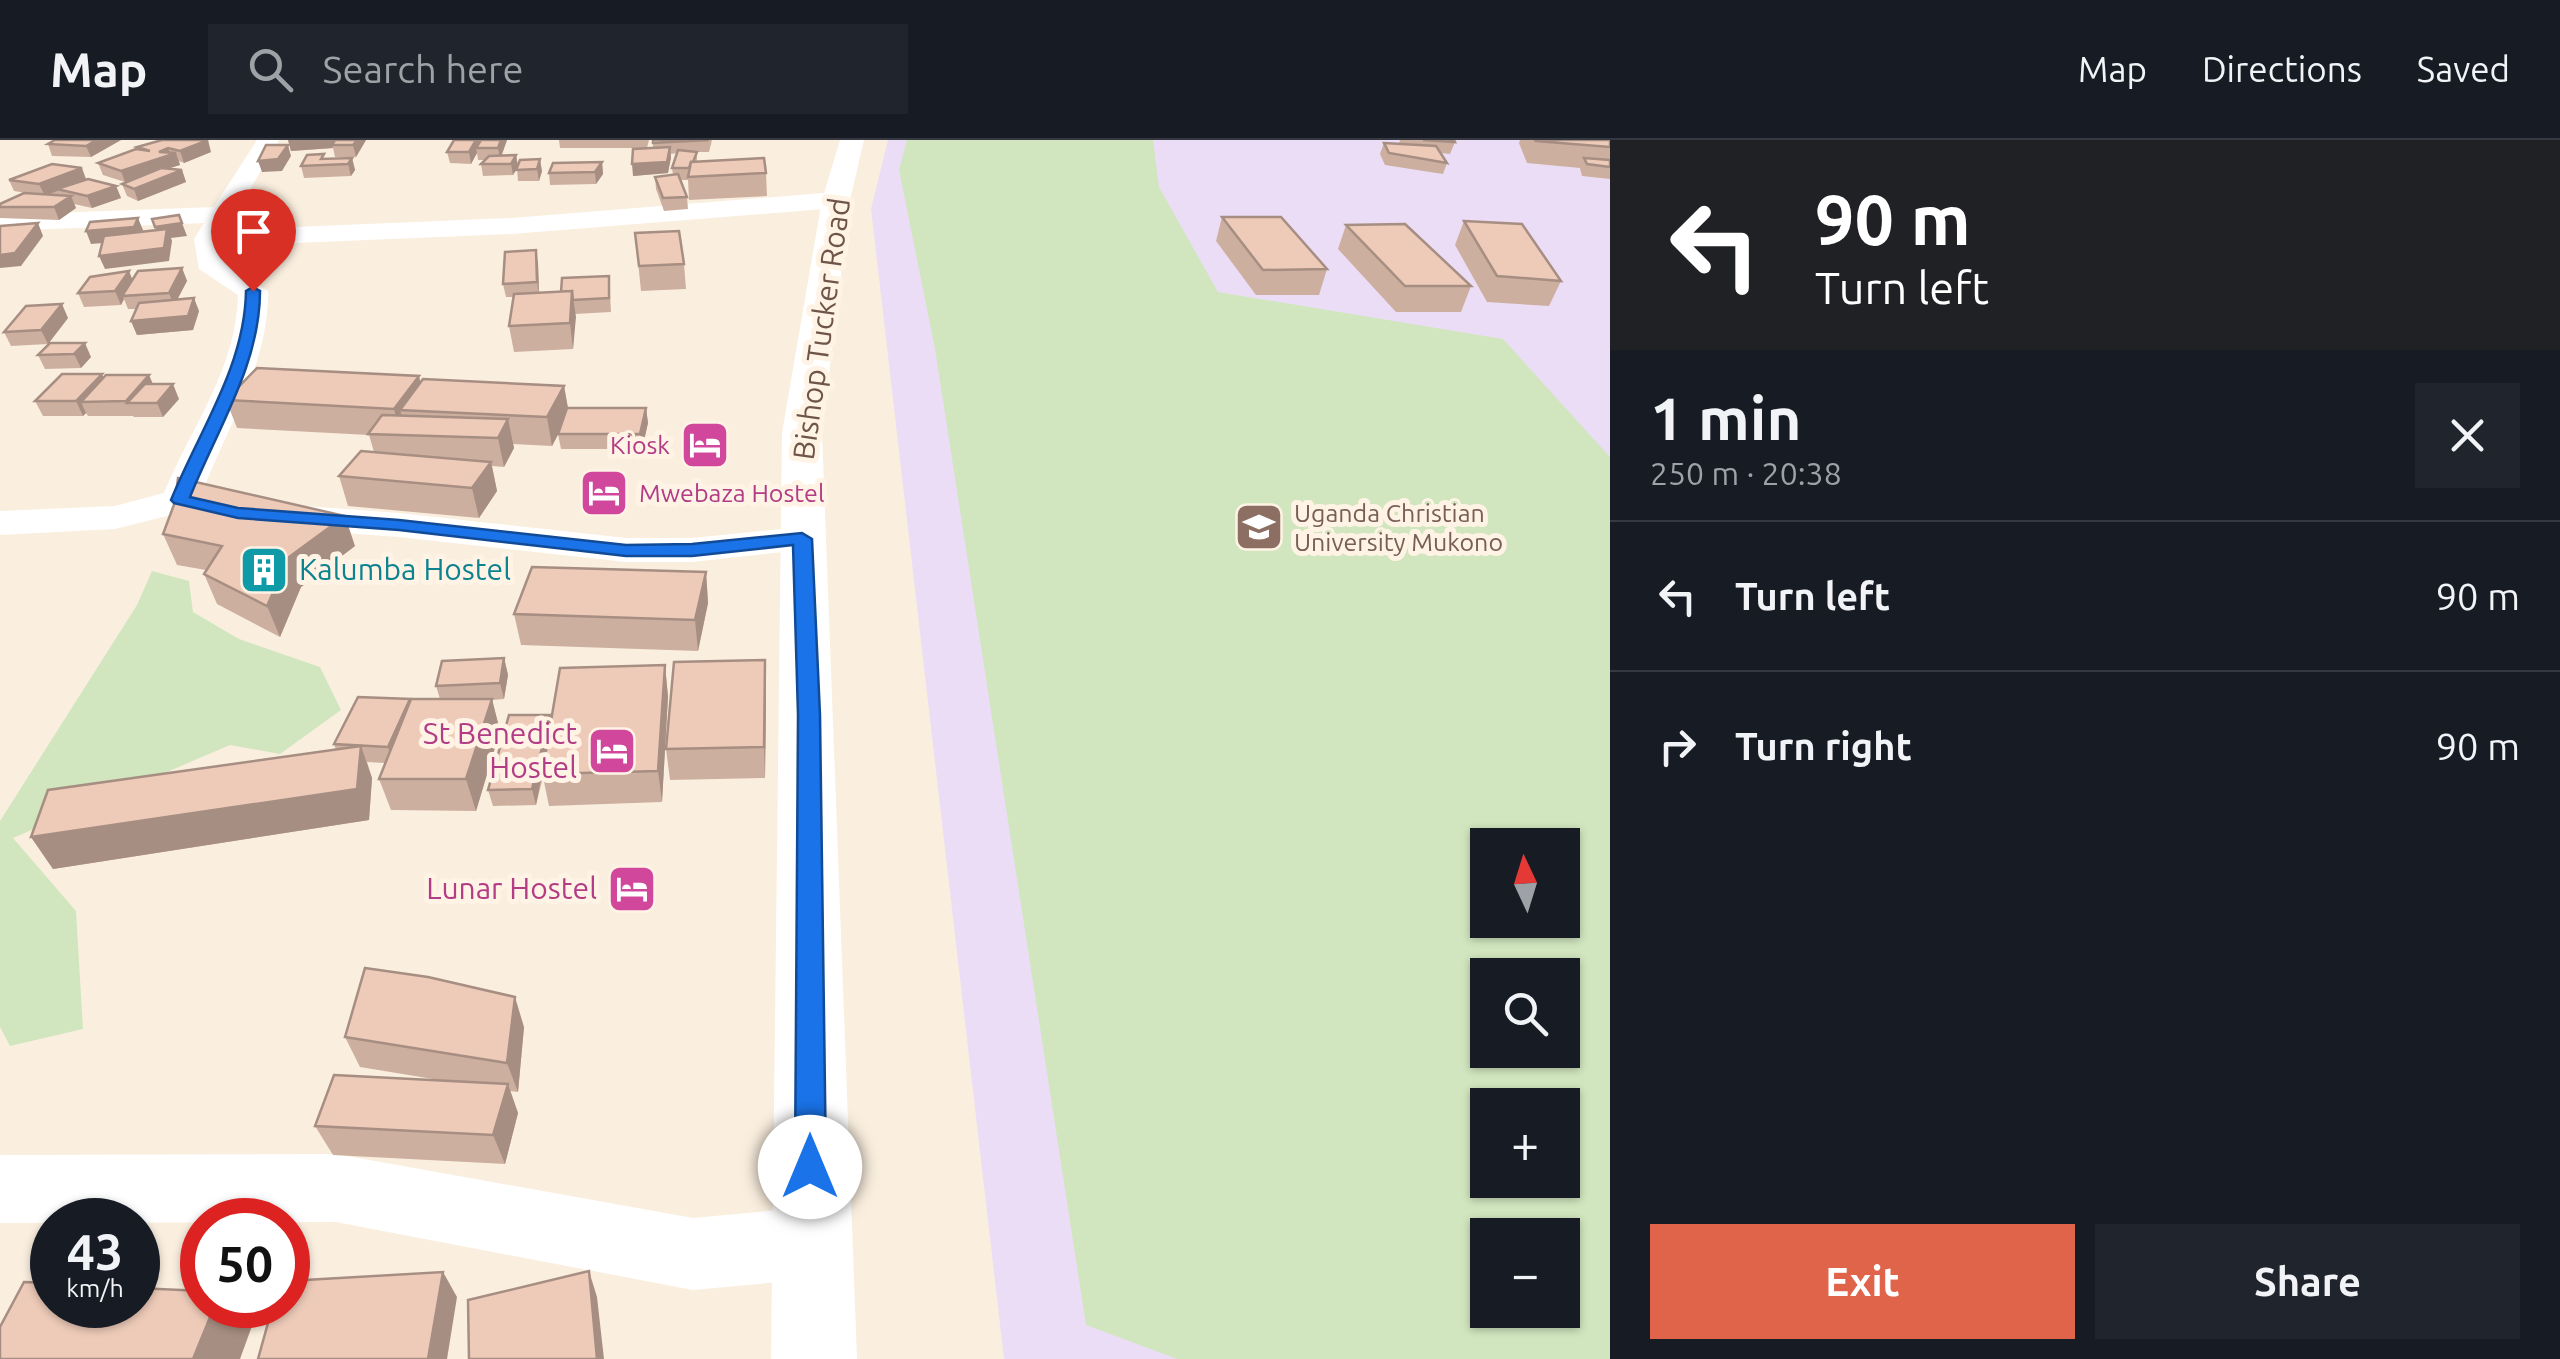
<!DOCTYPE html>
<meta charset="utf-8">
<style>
:root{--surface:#171b24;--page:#20242c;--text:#f1f3f6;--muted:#9ea1a6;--line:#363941;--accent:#df644a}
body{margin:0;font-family:Ubuntu,sans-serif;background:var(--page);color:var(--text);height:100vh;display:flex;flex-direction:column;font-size:38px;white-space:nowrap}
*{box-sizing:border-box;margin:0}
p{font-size:32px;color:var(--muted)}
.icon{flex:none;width:55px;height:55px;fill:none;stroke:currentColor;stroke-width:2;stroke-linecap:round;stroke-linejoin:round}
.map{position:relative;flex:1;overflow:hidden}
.panel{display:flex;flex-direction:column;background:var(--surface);width:950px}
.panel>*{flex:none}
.top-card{background:#202124;color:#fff;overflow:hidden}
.needle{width:65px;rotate:356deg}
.buttons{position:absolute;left:1470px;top:688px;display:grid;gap:20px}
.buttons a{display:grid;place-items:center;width:110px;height:110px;border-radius:0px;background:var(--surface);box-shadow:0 2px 8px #0004;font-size:50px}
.speed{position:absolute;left:30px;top:1058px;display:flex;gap:20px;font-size:50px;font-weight:700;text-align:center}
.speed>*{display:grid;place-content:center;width:130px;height:130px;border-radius:50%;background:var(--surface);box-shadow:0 2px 8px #0004;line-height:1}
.speed small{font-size:25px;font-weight:400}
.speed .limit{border:15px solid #d22;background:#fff;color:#111}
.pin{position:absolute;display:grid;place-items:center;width:85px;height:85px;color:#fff;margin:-102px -42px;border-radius:50% 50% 50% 0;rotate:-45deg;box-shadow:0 0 10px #0007}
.pin .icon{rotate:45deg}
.me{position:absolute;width:110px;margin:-55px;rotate:0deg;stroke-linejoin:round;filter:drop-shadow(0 0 8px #0008)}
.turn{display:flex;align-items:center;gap:35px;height:210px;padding:0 40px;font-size:45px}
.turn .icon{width:130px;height:130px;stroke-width:2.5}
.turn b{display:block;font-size:70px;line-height:85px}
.round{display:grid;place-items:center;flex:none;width:105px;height:105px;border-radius:0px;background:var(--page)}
.headline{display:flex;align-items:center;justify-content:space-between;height:170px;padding:0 40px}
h1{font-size:60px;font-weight:700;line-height:75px}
.action{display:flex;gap:20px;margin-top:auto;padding:20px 40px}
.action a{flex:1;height:115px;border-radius:0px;background:var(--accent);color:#fff;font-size:40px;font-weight:700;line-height:115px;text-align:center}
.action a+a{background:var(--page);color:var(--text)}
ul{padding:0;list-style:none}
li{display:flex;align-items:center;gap:30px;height:150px;padding:0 40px;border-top:2px solid var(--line)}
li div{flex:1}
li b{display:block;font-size:38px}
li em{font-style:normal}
header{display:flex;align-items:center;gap:60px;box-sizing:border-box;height:140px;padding:0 50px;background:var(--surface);border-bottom:2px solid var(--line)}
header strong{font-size:48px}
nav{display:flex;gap:55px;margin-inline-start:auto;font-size:35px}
.search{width:700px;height:90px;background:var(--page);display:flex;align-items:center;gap:25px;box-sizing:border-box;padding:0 35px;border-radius:0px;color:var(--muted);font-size:38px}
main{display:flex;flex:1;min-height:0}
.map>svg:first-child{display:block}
</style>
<header>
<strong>Map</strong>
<div class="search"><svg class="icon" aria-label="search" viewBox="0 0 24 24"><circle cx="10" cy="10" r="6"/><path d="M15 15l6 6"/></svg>Search here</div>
<nav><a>Map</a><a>Directions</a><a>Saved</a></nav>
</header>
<main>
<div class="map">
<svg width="1610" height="1219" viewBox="0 0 1610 1219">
<rect width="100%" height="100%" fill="#faefdf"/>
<!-- education -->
<path fill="#ecddf6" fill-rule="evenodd" d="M888,0H1610V1219H1004L871,69ZM1488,705H1562V780H1488ZM1488,835H1562V910H1488ZM1488,965H1562V1040H1488ZM1488,1095H1562V1170H1488Z"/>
<!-- green -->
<g fill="#d1e6bf" fill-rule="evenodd">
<path d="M907,0H1153L1159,47L1218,152L1503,199L1610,317V1219H1177L1086,1185L935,209L899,30ZM1562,705V780H1488V705ZM1488,835H1562V910H1488ZM1562,965V1040H1488V965ZM1488,1095H1562V1170H1488Z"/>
<path d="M152,431L189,441L193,472L239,499L320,527L341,570L280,614L230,605L13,698L76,771L83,889L10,906L0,887V681L137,465Z"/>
</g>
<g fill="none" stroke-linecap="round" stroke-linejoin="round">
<!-- street -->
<g fill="#fff" fill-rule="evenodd">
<path d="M257,0H279L226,90L512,78L836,52L849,60L836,68L512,94L222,106L226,125L268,151C269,225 227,286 202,353L238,361L399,373L626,398H692L803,387L817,390L823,399L817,408L692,422H626L399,397L238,385L183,372L115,389L0,395V371L115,366L164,353C191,288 237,227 238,155L199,129L194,99L204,83L0,91V75L214,67Z"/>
<path d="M336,1014L693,1078L811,1067L837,1077L847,1103L837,1129L811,1139L693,1150L336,1082L0,1083V1015Z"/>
</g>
<!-- secondary -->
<path fill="#fff" fill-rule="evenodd" d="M840,0H864L850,60L822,293L857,1219H771L782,293L822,60Z"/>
</g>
<!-- wall -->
<g fill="#cdaf9f">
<path d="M55,0H121L91,17L52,16L48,4Z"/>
<path d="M288,0H366L356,17H335L333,8L291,11Z"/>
<path d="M507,0L501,16L516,15L518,26L520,20L542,31L539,41H518L517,28L513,35L483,36L481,24L485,20H478L477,13L471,24L450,23L447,12Z"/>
<path d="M559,0H649L647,8H653V3L712,0L709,12H697V21L766,33L767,56L689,60L688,40H681L687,57L688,69L664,71L656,49L655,37L673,35L672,28L677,13L671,14L668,33L633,36L645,8H560Z"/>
<path d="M1400,0H1454L1455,2L1450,14L1441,13L1447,23L1443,34L1385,25L1380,14L1384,3L1399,4Z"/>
<path d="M1520,0H1610V39L1582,36L1580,28L1527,23L1519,3Z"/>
<path d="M137,7L211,12L184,23L179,21L180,25L168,28L182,30L186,42L138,61L127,56L122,44L125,42L103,35L98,23L138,9Z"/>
<path d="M352,18L355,30L351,36L304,38L301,26L325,19Z"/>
<path d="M602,22L603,34L596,44L550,45L549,33Z"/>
<path d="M86,39L116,46L121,58L92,68L74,64L76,68L59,80L0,78V67L26,53L14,51L9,40Z"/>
<path d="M1222,77L1327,129L1319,155H1256L1216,101Z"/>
<path d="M1464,81L1561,141L1549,166L1487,162L1455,105Z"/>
<path d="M1346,85L1471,146L1461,172H1396L1338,109Z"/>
<path d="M635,93L684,124L686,149L641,151Z"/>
<path d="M538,123L539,153L561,152L609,136L611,172L575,174L573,209L514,212L509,186L513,157H506L503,144Z"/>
<path d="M182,128L187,141L177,159L199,171L193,190L137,195L131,181L137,169H128L124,159L121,165L84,167L78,153L129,131L132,139Z"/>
<path d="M68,178L48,204L11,206L4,192Z"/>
<path d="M50,203L91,217L81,228L45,229L38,215Z"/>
<path d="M149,235L153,244L179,259L163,277H134L133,276H88L86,273L83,276H43L35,261L104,238Z"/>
<path d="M419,236L420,243L564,246L568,268H646L648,283L642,309H561L558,294L552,306L513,304L514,308L504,327L492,326L497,351L479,378L348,366L339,336L374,312L369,295L237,288L226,260Z"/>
<path d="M163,394L355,406L301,447L280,497L217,464L204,434L206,430L177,425Z"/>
<path d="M706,432L708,463L698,511L521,505L514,474Z"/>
<path d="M504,518L508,535L504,559L492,560L500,591L476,671L391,670L379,639L385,623L367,622L372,638L369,680L53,729L31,697L336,610L334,604L440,559L436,546Z"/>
<path d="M665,525L668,557L662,662L549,666L543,637L536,665L493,666L488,650L551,581Z"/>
<path d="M766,552L765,638L670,640L666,609Z"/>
<path d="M524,887L518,952L510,951L518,973L505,1024L333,1015L315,986L445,941L360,927L345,897Z"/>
</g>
<!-- shaded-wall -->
<g fill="#a78e82">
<path d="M97,0H121L91,17L86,6Z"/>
<path d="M208,0L211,12L184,23L180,11Z"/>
<path d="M288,0H338L332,5L333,8L291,11Z"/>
<path d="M357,0H366L356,17L353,5Z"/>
<path d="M476,0H483L476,8L477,13L471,24L469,12Z"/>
<path d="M501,0H507L500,20L498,8Z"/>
<path d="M288,5L291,16L282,31L262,32L258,21Z"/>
<path d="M670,7L671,18L668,33L633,36L632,24Z"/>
<path d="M168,8L171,15L176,13L180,25L125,42L121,31Z"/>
<path d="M516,15L518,27L513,35L511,24Z"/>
<path d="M352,18L355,30L351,36L348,24Z"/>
<path d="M540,19L542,31L539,41L537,29Z"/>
<path d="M602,22L603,34L596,44L595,32Z"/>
<path d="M82,28L86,39L45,56L39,44Z"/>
<path d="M182,30L186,42L138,61L134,49Z"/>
<path d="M116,46L121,58L92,68L87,56Z"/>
<path d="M71,56L76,68L59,80L54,67Z"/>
<path d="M138,78L143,90L139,100L91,104L86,91Z"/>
<path d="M38,83L43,96L21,126L0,128V115Z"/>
<path d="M182,83L187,96L171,98L172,101L169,121L105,129L99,116L159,100L155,87Z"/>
<path d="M536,110L538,123L539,155L537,142Z"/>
<path d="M182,128L187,141L174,166L169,153Z"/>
<path d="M129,131L134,144L122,156L124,159L121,165L115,151Z"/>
<path d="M572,151L576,177L573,209L570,183Z"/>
<path d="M194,158L199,171L193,190L137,195L131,181Z"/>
<path d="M62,164L68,178L48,204L41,190Z"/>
<path d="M85,203L91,217L81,228L74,214Z"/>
<path d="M102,234L109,249L81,262L86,273L83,276L76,261Z"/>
<path d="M149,235L155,250L127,263L133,276L126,261Z"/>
<path d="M419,236L425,263L400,270L406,291L401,295L394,269Z"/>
<path d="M173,244L179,259L163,277L157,263Z"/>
<path d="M564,246L569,274L552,306L547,277Z"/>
<path d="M646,268L648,283L642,309L640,294Z"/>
<path d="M508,279L514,308L504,327L498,298Z"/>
<path d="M491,322L497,351L479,378L472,348Z"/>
<path d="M345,376L355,406L301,447L280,497L267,466L289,417Z"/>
<path d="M706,432L708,463L698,511L695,480Z"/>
<path d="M504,518L508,535L504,559L500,543Z"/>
<path d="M765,520L766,552L765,638L764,607Z"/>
<path d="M665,525L668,557L662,662L658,631Z"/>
<path d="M410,559L393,623L388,607Z"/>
<path d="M492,559L500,591L476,671L466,639Z"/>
<path d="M550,575L553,592L542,634L536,665L532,649Z"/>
<path d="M361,606L372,638L369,680L53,729L31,697Z"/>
<path d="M515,857L524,887L518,952L507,923Z"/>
<path d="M508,944L518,973L505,1024L493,995Z"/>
<path d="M589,1131L597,1157L604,1219H597Z"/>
<path d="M443,1132L457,1157L447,1219H428Z"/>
<path d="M215,1165H232L252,1186L240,1219H193Z"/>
</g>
<!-- building -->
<g fill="#eecbb9" stroke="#a78e82" stroke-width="2.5">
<path d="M55,0H97L86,6L48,4Z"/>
<path d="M162,0H208L180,11L168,8L159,12L176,13L121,31L98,23L136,9L150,11L137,7Z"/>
<path d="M335,0H357L353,5H332Z"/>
<path d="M454,0H476L469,12H447Z"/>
<path d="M481,0H501L498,8H476Z"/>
<path d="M653,0H709L653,3Z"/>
<path d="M1423,0H1454L1455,2Z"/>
<path d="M1535,0H1610V7L1536,1Z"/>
<path d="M1384,3L1436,6L1447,23L1389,13Z"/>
<path d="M266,5H288L278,19L258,21Z"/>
<path d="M670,7L667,22L632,24L633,9Z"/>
<path d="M678,10L697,12L693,22H691L689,28H672Z"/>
<path d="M324,14L321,19L352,18L348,24L301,26L307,15Z"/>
<path d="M516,15L511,24H481L489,16Z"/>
<path d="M764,18L766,33L688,37L691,22Z"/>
<path d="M1584,18L1610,20V27L1587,24Z"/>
<path d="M540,19L537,29L516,30L520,20Z"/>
<path d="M602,22L595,32L549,33L553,23Z"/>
<path d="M52,24L82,28L39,44L9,40Z"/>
<path d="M161,28L182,30L134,49L122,44Z"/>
<path d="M678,34L687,57L663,58L655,37Z"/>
<path d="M88,39L116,46L87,56L57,49Z"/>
<path d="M24,53L71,56L54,67H0V64Z"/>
<path d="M179,75L182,83L155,87L152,79Z"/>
<path d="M1222,77H1281L1327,129L1263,130Z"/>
<path d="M138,78L134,87L86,91L90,82Z"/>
<path d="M1464,81L1522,84L1561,141L1497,136Z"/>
<path d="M38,83L15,113L0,115V86Z"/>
<path d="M1405,84L1471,146H1405L1346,85Z"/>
<path d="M167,89L164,108L99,116L104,96Z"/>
<path d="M679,91L684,124L639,126L635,93Z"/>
<path d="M536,110L537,142L503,144L505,112Z"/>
<path d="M182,128L169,153L122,156L138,131Z"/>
<path d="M129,131L115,151L78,153L90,137Z"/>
<path d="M609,136V158L573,160L572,151L561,152L562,138Z"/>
<path d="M572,151L570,183L509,186L514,154Z"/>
<path d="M194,158L188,176L131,181L139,163Z"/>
<path d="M62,164L41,190L4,192L26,166Z"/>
<path d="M50,203H85L74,214L38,215Z"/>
<path d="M257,228L419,236L394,269L226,260Z"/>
<path d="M62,234H102L76,261H35Z"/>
<path d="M106,235H149L126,261L81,262Z"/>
<path d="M423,239L564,246L547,277L400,270Z"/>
<path d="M145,244H173L157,263H127Z"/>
<path d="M567,268H646L640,294H558Z"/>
<path d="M382,275L508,279L498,298L368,294Z"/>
<path d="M361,311L491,322L472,348L339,336Z"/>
<path d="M178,338L345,376L289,417L267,466L204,434L222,406L163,394L175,362Z"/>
<path d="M532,427L706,432L695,480L514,474Z"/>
<path d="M504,518L500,543L436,546L442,521Z"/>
<path d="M765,520L764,607L666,609L674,522Z"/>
<path d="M665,525L658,631L542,634L560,528Z"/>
<path d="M358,557L410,559L388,607L334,604Z"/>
<path d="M411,559H492L466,639H379Z"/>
<path d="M509,575H550L532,649L488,650Z"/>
<path d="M361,606L357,649L31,697L48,650Z"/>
<path d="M365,828L428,837L515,857L507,923L345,897Z"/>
<path d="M334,935L508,944L493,995L315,986Z"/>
<path d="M589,1131L597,1219H469L468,1160Z"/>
<path d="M443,1132L428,1219H258L273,1165H288V1141Z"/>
<path d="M24,1142L52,1143V1165H138V1148L202,1151V1165H215L193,1219H0V1187Z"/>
</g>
<!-- route -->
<path fill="#1a73e8" stroke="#114b97" stroke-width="2.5" d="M253,147L260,151C260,225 217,289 190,357L238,368L399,380L626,405L692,404L802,393L812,399L820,575L826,1027L822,1038L810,1042L799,1038L795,1027L798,575L793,405L692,416H626L399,390L238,378L174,363L171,360C199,291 245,226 246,151Z"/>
<!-- icons -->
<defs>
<g id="hotel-square" transform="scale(2.5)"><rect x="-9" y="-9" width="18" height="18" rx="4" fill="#d1479c" stroke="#fef3e5"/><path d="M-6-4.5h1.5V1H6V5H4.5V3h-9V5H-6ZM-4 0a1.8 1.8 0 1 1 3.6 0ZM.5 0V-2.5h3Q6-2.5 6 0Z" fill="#fff"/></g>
<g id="university-square" transform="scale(2.5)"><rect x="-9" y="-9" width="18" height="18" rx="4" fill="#8d6e63" stroke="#fef3e5"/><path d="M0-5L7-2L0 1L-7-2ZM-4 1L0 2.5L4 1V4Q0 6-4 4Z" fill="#fff"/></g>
<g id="building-square" transform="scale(2.5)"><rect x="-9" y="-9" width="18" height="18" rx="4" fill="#0f9aa8" stroke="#fef3e5"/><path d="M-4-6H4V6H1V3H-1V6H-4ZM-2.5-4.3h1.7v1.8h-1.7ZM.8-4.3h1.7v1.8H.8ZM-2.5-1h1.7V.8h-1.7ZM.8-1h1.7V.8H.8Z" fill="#fff"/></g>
</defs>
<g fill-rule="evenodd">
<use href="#hotel-square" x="705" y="305"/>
<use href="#hotel-square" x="604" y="353"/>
<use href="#university-square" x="1259" y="387"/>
<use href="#building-square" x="264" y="430"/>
<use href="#hotel-square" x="612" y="611"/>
<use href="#hotel-square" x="632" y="749"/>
</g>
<g text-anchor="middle" stroke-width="10" stroke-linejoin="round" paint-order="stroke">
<!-- far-hotel labels -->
<g font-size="25" fill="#b23c85" stroke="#fef3e5" text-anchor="end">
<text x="670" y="314">Kiosk</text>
<text x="639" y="362" text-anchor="start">Mwebaza Hostel</text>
</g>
<!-- far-education labels -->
<g font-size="25" fill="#785e54" stroke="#fef3e5" text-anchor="start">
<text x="1294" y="382">Uganda Christian<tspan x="1294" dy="29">University Mukono</tspan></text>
</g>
<!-- street labels -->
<g font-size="30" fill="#6f5549" stroke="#fef3e5">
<text transform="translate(822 189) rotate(-82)" y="10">Bishop Tucker Road</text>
</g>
<!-- culture labels -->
<g font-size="30" fill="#0d838f" stroke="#fef3e5" text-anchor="start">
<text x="299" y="440">Kalumba Hostel</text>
</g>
<!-- hotel labels -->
<g font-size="30" fill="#b23c85" stroke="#fef3e5" text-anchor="end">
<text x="577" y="604">St Benedict<tspan x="577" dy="34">Hostel</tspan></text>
<text x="597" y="759">Lunar Hostel</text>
</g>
</g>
</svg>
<div class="buttons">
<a><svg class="needle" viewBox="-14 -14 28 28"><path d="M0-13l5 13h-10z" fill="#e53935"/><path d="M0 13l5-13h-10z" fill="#9ea1a6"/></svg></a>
<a><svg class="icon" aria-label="search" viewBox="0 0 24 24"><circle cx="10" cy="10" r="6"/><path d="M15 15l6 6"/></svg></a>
<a>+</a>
<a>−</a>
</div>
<div class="speed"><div>43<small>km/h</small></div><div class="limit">50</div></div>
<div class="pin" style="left:253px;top:151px;background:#d93025"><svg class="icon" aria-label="arrive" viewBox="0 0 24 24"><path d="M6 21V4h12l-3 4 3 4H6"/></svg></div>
<svg class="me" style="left:810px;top:1027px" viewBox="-20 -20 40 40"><circle r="19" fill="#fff"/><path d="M0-13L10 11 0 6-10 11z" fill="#1a73e8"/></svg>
</div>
<section class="panel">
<div class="top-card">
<div class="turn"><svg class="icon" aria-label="left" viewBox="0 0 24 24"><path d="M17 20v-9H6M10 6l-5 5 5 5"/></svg><div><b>90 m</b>Turn left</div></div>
</div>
<div class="headline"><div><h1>1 min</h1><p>250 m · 20:38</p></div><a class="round"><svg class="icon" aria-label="close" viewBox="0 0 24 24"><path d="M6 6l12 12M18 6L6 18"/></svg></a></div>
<ul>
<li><svg class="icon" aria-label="left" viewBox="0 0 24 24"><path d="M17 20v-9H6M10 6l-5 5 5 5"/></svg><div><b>Turn left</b></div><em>90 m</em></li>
<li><svg class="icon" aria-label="right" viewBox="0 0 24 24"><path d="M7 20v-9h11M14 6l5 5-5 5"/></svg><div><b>Turn right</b></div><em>90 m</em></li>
</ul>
<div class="action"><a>Exit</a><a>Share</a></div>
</section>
</main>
